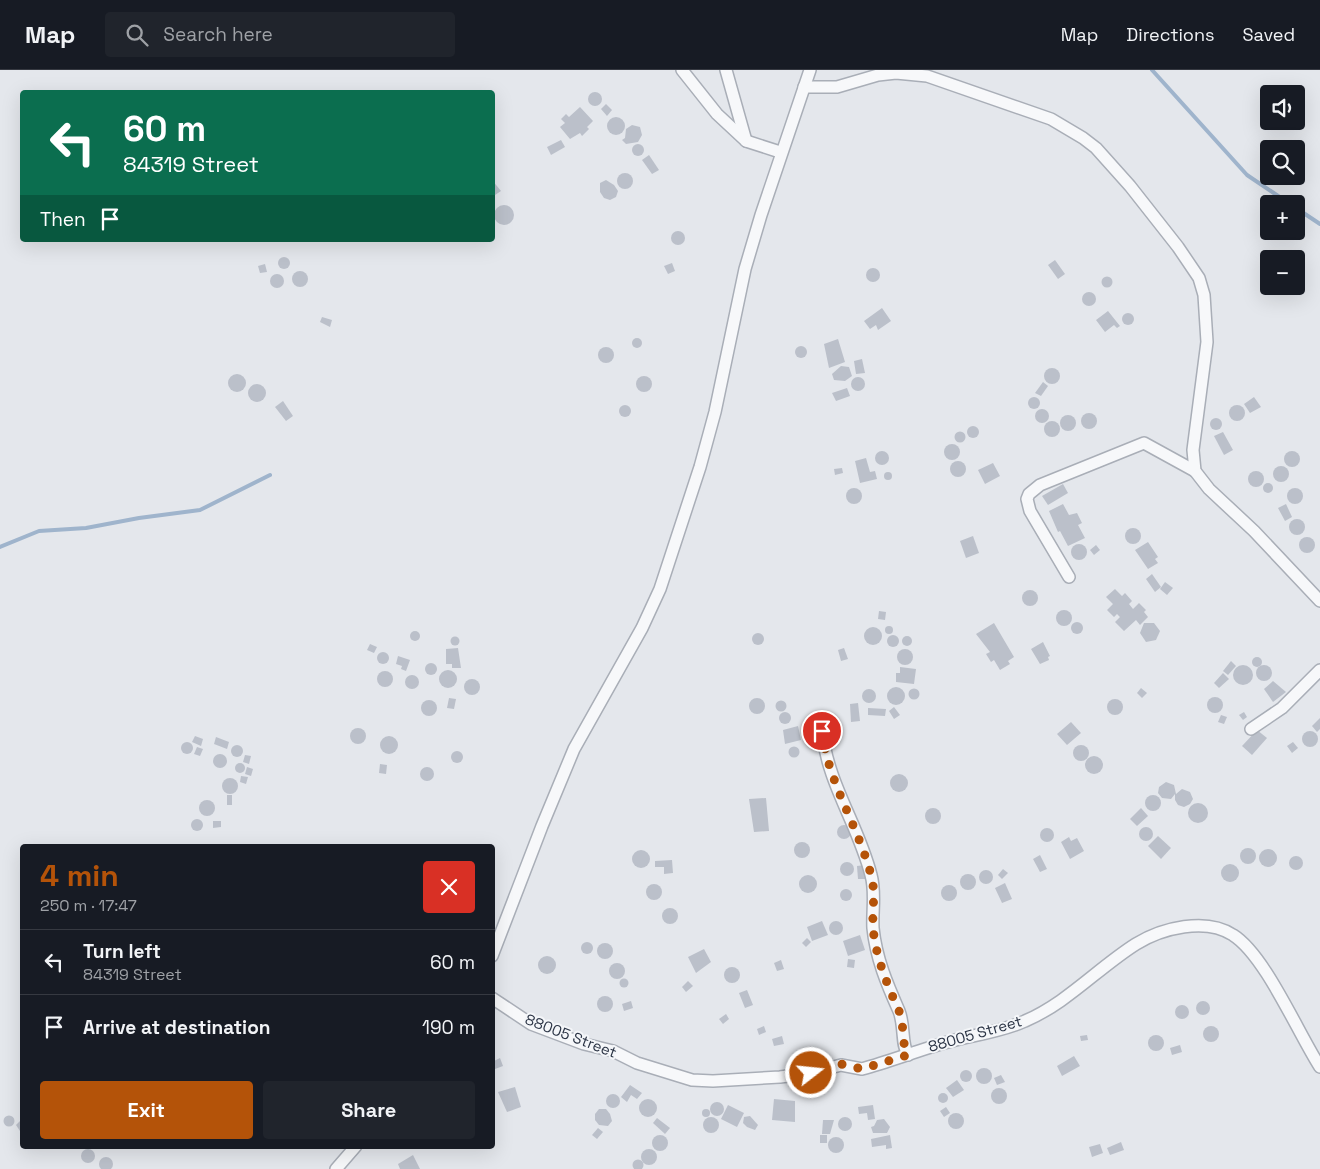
<!DOCTYPE html>
<meta charset="utf-8">
<style>
:root{--surface:#171b24;--page:#20242c;--text:#f1f3f6;--muted:#9ea1a6;--line:#363941;--accent:#b45309}
body{margin:0;font-family:"Space Grotesk",sans-serif;background:var(--page);color:var(--text);height:100vh;display:flex;flex-direction:column;font-size:19px;white-space:nowrap}
*{box-sizing:border-box;margin:0}
p{font-size:16px;color:var(--muted)}
.icon{flex:none;width:28px;height:28px;fill:none;stroke:currentColor;stroke-width:2;stroke-linecap:round;stroke-linejoin:round}
.map{position:relative;flex:1;overflow:hidden}
.side{position:absolute;left:20px;top:774px;width:475px;height:305px;display:flex;flex-direction:column;background:var(--surface);border-radius:5px;box-shadow:0 5px 20px #0002}
.side>*{flex:none}
.hud{position:absolute;left:20px;top:20px;width:475px;height:152px;border-radius:5px;box-shadow:0 5px 20px #0002;background:#0b6e4f;color:#fff;overflow:hidden}
.buttons{position:absolute;left:1260px;top:15px;display:grid;gap:10px}
.buttons a{display:grid;place-items:center;width:45px;height:45px;border-radius:5px;background:var(--surface);box-shadow:0 5px 20px #0002;font-size:25px}
.pin{position:absolute;display:grid;place-items:center;width:42px;height:42px;color:#fff;margin:-21px;border:2px solid #fff;border-radius:50%;box-shadow:0 1px 5px #0007}
.me{position:absolute;width:55px;margin:-28px;rotate:74deg;stroke-linejoin:round;filter:drop-shadow(0 0 4px #0008)}
.turn{display:flex;align-items:center;gap:18px;height:105px;padding:0 20px;font-size:22px}
.turn .icon{width:65px;height:65px;stroke-width:2.5}
.turn b{display:block;font-size:35px;line-height:42px}
.then{display:flex;align-items:center;height:48px;padding:0 20px;background:#0003;gap:10px;font-size:19px}
.round{display:grid;place-items:center;flex:none;width:52px;height:52px;border-radius:5px;background:var(--page)}
.headline{display:flex;align-items:center;justify-content:space-between;height:85px;padding:0 20px}
h1{font-size:30px;font-weight:800;line-height:38px;color:var(--accent)}
.cta{display:flex;gap:10px;margin-top:auto;padding:10px 20px}
.cta a{flex:1;height:58px;border-radius:5px;background:var(--accent);color:#fff;font-size:20px;font-weight:800;line-height:58px;text-align:center}
.cta a+a{background:var(--page);color:var(--text)}
ul{padding:0;list-style:none}
li{display:flex;align-items:center;gap:15px;height:65px;padding:0 20px;border-top:1px solid var(--line)}
li div{flex:1}
li b{display:block;font-size:19px}
li em{font-style:normal}
header{display:flex;align-items:center;gap:30px;box-sizing:border-box;height:70px;padding:0 25px;background:var(--surface);border-bottom:1px solid var(--line)}
header strong{font-size:24px}
nav{display:flex;gap:28px;margin-inline-start:auto;font-size:18px}
.search{width:350px;height:45px;background:var(--page);display:flex;align-items:center;gap:12px;box-sizing:border-box;padding:0 18px;border-radius:5px;color:var(--muted);font-size:19px}
.map>svg:first-child{display:block}
</style>
<header>
<strong>Map</strong>
<div class="search"><svg class="icon" aria-label="search" viewBox="0 0 24 24"><circle cx="10" cy="10" r="6"/><path d="M15 15l6 6"/></svg>Search here</div>
<nav><a>Map</a><a>Directions</a><a>Saved</a></nav>
</header>
<div class="map">
<svg width="1320" height="1099" viewBox="0 0 1320 1099">
<rect width="100%" height="100%" fill="#e4e7ec"/>
<g fill="none" stroke-linecap="round" stroke-linejoin="round">
<!-- stream -->
<g stroke="#9fb4cc" stroke-width="4">
<path d="M1152,0L1247,105L1290,134"/>
<path d="M1296,138L1320,154"/>
<path d="M0,477L39,461L86,458L139,448L200,440L270,405"/>
</g>
</g>
<!-- building -->
<g fill="#bbc0ca">
<circle cx="595" cy="29" r="7"/>
<path d="M606,34L612,40L607,46L601,39Z"/>
<path d="M580,37L593,51L587,57L589,59L582,66L580,63L570,69L560,57L565,53L561,49L566,44L569,47Z"/>
<circle cx="616" cy="56" r="9"/>
<path d="M632,55L640,57L642,65L638,72L626,74L622,70L625,68L626,59Z"/>
<path d="M561,70L565,77L551,85L547,77Z"/>
<circle cx="638" cy="80" r="6"/>
<path d="M649,85L659,100L652,104L642,90Z"/>
<circle cx="625" cy="111" r="8"/>
<path d="M492,110L501,121L492,127Z"/>
<path d="M606,110L614,115L618,121L616,127L610,130L604,128L600,122V113Z"/>
<circle cx="504" cy="145" r="10"/>
<circle cx="678" cy="168" r="7"/>
<circle cx="284" cy="193" r="6"/>
<path d="M1055,190L1065,204L1058,209L1048,195Z"/>
<path d="M672,193L675,201L668,204L664,196Z"/>
<path d="M265,194L267,202L260,203L258,196Z"/>
<circle cx="873" cy="205" r="7"/>
<circle cx="300" cy="209" r="8"/>
<circle cx="277" cy="211" r="7"/>
<circle cx="1107" cy="212" r="5.5"/>
<circle cx="1089" cy="229" r="7"/>
<path d="M882,238L891,251L878,260L876,255L870,259L864,251Z"/>
<path d="M1108,241L1120,256L1117,258L1114,255L1105,262L1096,250Z"/>
<circle cx="1128" cy="249" r="6"/>
<path d="M322,247L332,250L330,257L320,252Z"/>
<circle cx="637" cy="273" r="5"/>
<path d="M838,269L845,292L829,298L824,274Z"/>
<circle cx="801" cy="282" r="6"/>
<circle cx="606" cy="285" r="8"/>
<path d="M862,289L865,303L856,304L854,291Z"/>
<path d="M841,296L849,297L852,306L845,311L834,310L832,304Z"/>
<circle cx="1052" cy="306" r="8"/>
<circle cx="237" cy="313" r="9"/>
<circle cx="644" cy="314" r="8"/>
<circle cx="858" cy="314" r="7"/>
<path d="M1043,312L1048,316L1041,326L1035,323Z"/>
<circle cx="257" cy="323" r="9"/>
<path d="M847,318L850,326L836,331L832,323Z"/>
<path d="M1254,327L1261,337L1250,343L1244,334Z"/>
<circle cx="1034" cy="333" r="6"/>
<path d="M283,331L293,346L286,351L275,337Z"/>
<circle cx="625" cy="341" r="6"/>
<circle cx="1237" cy="343" r="8"/>
<circle cx="1042" cy="346" r="7"/>
<circle cx="1089" cy="351" r="8"/>
<circle cx="1068" cy="353" r="8"/>
<circle cx="1216" cy="354" r="6"/>
<circle cx="1052" cy="359" r="8"/>
<circle cx="973" cy="362" r="6"/>
<circle cx="960" cy="367" r="5.5"/>
<path d="M1223,362L1233,380L1224,385L1214,366Z"/>
<circle cx="952" cy="382" r="8"/>
<circle cx="882" cy="388" r="7"/>
<circle cx="1292" cy="389" r="8"/>
<path d="M866,388L870,402L875,401L877,409L860,413L855,391Z"/>
<circle cx="958" cy="399" r="8"/>
<path d="M993,393L1000,406L985,414L978,400Z"/>
<circle cx="1281" cy="404" r="8"/>
<path d="M842,398L843,403L835,405L834,399Z"/>
<circle cx="1256" cy="409" r="8"/>
<circle cx="888" cy="406" r="4"/>
<circle cx="1268" cy="418" r="5"/>
<path d="M1063,414L1068,423L1048,435L1042,426Z"/>
<circle cx="1295" cy="426" r="8"/>
<circle cx="854" cy="426" r="8"/>
<path d="M1063,434L1069,445L1077,443L1082,453L1078,455L1085,468L1068,476L1060,461L1058,462L1049,441Z"/>
<path d="M1286,434L1292,447L1285,451L1278,438Z"/>
<circle cx="1297" cy="457" r="8"/>
<circle cx="1133" cy="466" r="8"/>
<path d="M973,466L979,483L966,488L960,471Z"/>
<circle cx="1307" cy="475" r="8"/>
<path d="M1148,472L1158,487L1155,489L1158,493L1148,499L1135,480Z"/>
<circle cx="1079" cy="482" r="8"/>
<path d="M1096,475L1100,480L1094,485L1090,480Z"/>
<path d="M1152,504L1161,517L1155,522L1146,509Z"/>
<path d="M1165,512L1173,518L1167,525L1160,519Z"/>
<path d="M1115,519L1122,526L1125,523L1132,531L1129,534L1133,539L1139,533L1146,540L1144,542L1148,547L1140,555L1136,550L1124,561L1115,552L1120,547L1117,544L1114,547L1107,540L1113,534L1106,527Z"/>
<circle cx="1030" cy="528" r="8"/>
<circle cx="1064" cy="548" r="8"/>
<path d="M879,541L886,542L885,550L878,549Z"/>
<circle cx="1077" cy="558" r="6"/>
<path d="M994,553L1014,587L1008,591L1010,594L1000,600L994,590L991,592L986,584L990,582L976,564Z"/>
<path d="M1144,553H1154L1160,561L1156,570L1146,572L1140,563Z"/>
<circle cx="889" cy="560" r="4"/>
<circle cx="873" cy="566" r="9"/>
<circle cx="415" cy="566" r="5"/>
<circle cx="758" cy="569" r="6"/>
<circle cx="893" cy="571" r="6"/>
<circle cx="907" cy="571" r="5"/>
<circle cx="455" cy="571" r="4.5"/>
<path d="M1043,572L1050,586L1048,587L1049,590L1040,594L1031,579Z"/>
<path d="M370,574L377,577L374,583L367,580Z"/>
<path d="M458,578L461,598H452V594H446V579Z"/>
<path d="M844,578L848,589L841,591L838,580Z"/>
<circle cx="905" cy="587" r="8"/>
<circle cx="383" cy="588" r="6"/>
<path d="M398,586L410,590L406,601L401,599L402,596L396,594Z"/>
<circle cx="1257" cy="592" r="5"/>
<path d="M1231,591L1236,596L1228,605L1223,601Z"/>
<circle cx="431" cy="599" r="6"/>
<circle cx="1264" cy="603" r="8"/>
<circle cx="1243" cy="605" r="10"/>
<path d="M900,597L916,599L914,614L896,612V603H900Z"/>
<circle cx="448" cy="609" r="9"/>
<circle cx="385" cy="609" r="8"/>
<path d="M1223,603L1229,609L1219,618L1214,613Z"/>
<circle cx="412" cy="612" r="7"/>
<circle cx="472" cy="617" r="8"/>
<path d="M1273,611L1286,622L1273,632L1264,619Z"/>
<circle cx="896" cy="626" r="9"/>
<path d="M1141,618L1147,623L1142,628L1137,623Z"/>
<circle cx="914" cy="624" r="5.5"/>
<circle cx="869" cy="626" r="7"/>
<circle cx="1215" cy="635" r="8"/>
<circle cx="757" cy="636" r="8"/>
<path d="M449,628L456,629L454,639L447,638Z"/>
<circle cx="1115" cy="637" r="8"/>
<circle cx="429" cy="638" r="8"/>
<circle cx="781" cy="636" r="5.5"/>
<path d="M858,633L860,651L851,652L850,634Z"/>
<path d="M894,637L900,645L894,649L889,641Z"/>
<path d="M868,638L886,639L885,646L868,645Z"/>
<circle cx="785" cy="648" r="6"/>
<path d="M1244,642L1247,647L1243,650L1239,645Z"/>
<path d="M1221,645L1227,647L1224,654L1218,652Z"/>
<path d="M1320,648V659L1317,662L1312,656Z"/>
<path d="M1071,652L1081,663L1067,675L1057,664Z"/>
<path d="M798,656L801,670L785,674L783,660Z"/>
<circle cx="358" cy="666" r="8"/>
<path d="M1257,660L1267,668L1252,685L1242,676Z"/>
<circle cx="1310" cy="669" r="8"/>
<path d="M195,666L203,669L201,676L192,672Z"/>
<circle cx="389" cy="675" r="9"/>
<path d="M216,667L229,672L227,679L214,674Z"/>
<path d="M1293,672L1298,678L1292,683L1287,676Z"/>
<circle cx="187" cy="678" r="6"/>
<circle cx="1081" cy="683" r="8"/>
<circle cx="237" cy="681" r="6"/>
<circle cx="794" cy="682" r="5.5"/>
<path d="M197,677L203,679L200,686L194,684Z"/>
<circle cx="457" cy="687" r="6"/>
<circle cx="220" cy="691" r="7"/>
<path d="M245,685L251,686L249,694L243,692Z"/>
<circle cx="1094" cy="695" r="9"/>
<circle cx="240" cy="698" r="5"/>
<path d="M380,694L387,695L386,704L379,703Z"/>
<circle cx="427" cy="704" r="7"/>
<path d="M247,697L253,699L251,706L245,704Z"/>
<circle cx="899" cy="713" r="9"/>
<path d="M241,706L248,707L246,714L240,712Z"/>
<circle cx="230" cy="716" r="8"/>
<path d="M1166,712L1174,715L1176,724L1182,719L1190,722L1193,729L1190,734L1184,737L1178,735L1175,730V724L1171,729L1162,728L1158,723L1159,717Z"/>
<circle cx="1153" cy="733" r="8"/>
<rect x="227" y="725" width="5" height="10"/>
<path d="M766,728L769,761L754,762L749,729Z"/>
<circle cx="207" cy="738" r="8"/>
<circle cx="1198" cy="743" r="10"/>
<path d="M1141,738L1148,746L1137,756L1130,749Z"/>
<circle cx="933" cy="746" r="8"/>
<circle cx="197" cy="755" r="6"/>
<path d="M213,751H221V757L213,758Z"/>
<circle cx="844" cy="762" r="7"/>
<circle cx="1146" cy="764" r="7"/>
<circle cx="1047" cy="765" r="7"/>
<path d="M1158,766L1171,778L1161,789L1148,776Z"/>
<path d="M1069,767L1071,771L1077,768L1084,781L1070,789L1061,772Z"/>
<circle cx="802" cy="780" r="8"/>
<circle cx="1248" cy="786" r="8"/>
<circle cx="1268" cy="788" r="9"/>
<circle cx="641" cy="789" r="9"/>
<path d="M1040,785L1047,799L1040,802L1033,789Z"/>
<circle cx="1296" cy="793" r="7"/>
<path d="M672,790L673,803L664,804V797H655V791Z"/>
<circle cx="847" cy="799" r="7"/>
<circle cx="1230" cy="803" r="9"/>
<path d="M865,795V809H858L857,796Z"/>
<path d="M1003,799L1008,803L1002,809L998,805Z"/>
<circle cx="986" cy="807" r="7"/>
<circle cx="968" cy="812" r="8"/>
<circle cx="808" cy="814" r="9"/>
<path d="M1005,813L1012,829L1002,833L995,818Z"/>
<circle cx="654" cy="822" r="8"/>
<circle cx="949" cy="823" r="8"/>
<circle cx="846" cy="825" r="6"/>
<circle cx="670" cy="846" r="8"/>
<path d="M822,851L828,865L812,871L807,857Z"/>
<circle cx="836" cy="858" r="7"/>
<path d="M860,865L865,880L848,886L843,871Z"/>
<path d="M807,868L811,872L806,877L802,873Z"/>
<circle cx="587" cy="878" r="6"/>
<circle cx="605" cy="881" r="8"/>
<path d="M704,879L711,892L696,903L688,887Z"/>
<circle cx="547" cy="895" r="9"/>
<path d="M848,889L855,890L854,898L847,897Z"/>
<path d="M781,890L784,899L777,901L774,893Z"/>
<circle cx="617" cy="901" r="8"/>
<circle cx="732" cy="905" r="8"/>
<circle cx="624" cy="913" r="4.5"/>
<path d="M688,911L693,916L686,922L682,917Z"/>
<path d="M747,920L753,935L745,938L739,923Z"/>
<circle cx="605" cy="934" r="8"/>
<circle cx="1203" cy="938" r="7"/>
<path d="M631,931L633,938L624,941L622,934Z"/>
<circle cx="1182" cy="942" r="7"/>
<path d="M726,944L729,949L723,954L719,949Z"/>
<circle cx="1211" cy="964" r="8"/>
<path d="M764,956L766,962L759,965L757,959Z"/>
<circle cx="1156" cy="973" r="8"/>
<path d="M1087,965L1088,970L1081,971L1080,966Z"/>
<path d="M782,966L784,974L774,976L772,969Z"/>
<path d="M1180,975L1182,982L1172,985L1170,978Z"/>
<path d="M1074,986L1080,996L1062,1006L1057,996Z"/>
<path d="M500,988L503,996L495,999L492,992Z"/>
<circle cx="984" cy="1006" r="8"/>
<circle cx="966" cy="1006" r="6"/>
<path d="M1001,1005L1005,1012L997,1015L994,1008Z"/>
<path d="M957,1010L964,1020L953,1027L946,1018Z"/>
<path d="M630,1015L642,1023L637,1029L631,1025L627,1032L621,1027Z"/>
<path d="M515,1017L521,1037L507,1042L498,1022Z"/>
<circle cx="999" cy="1026" r="8"/>
<circle cx="943" cy="1028" r="5"/>
<circle cx="613" cy="1031" r="7"/>
<path d="M774,1029L795,1031V1052L772,1050Z"/>
<circle cx="648" cy="1038" r="9"/>
<circle cx="717" cy="1039" r="7"/>
<path d="M728,1035L744,1043L737,1057L721,1049Z"/>
<path d="M873,1035L875,1049L868,1050L867,1043L859,1044L858,1037Z"/>
<path d="M946,1037L950,1043L944,1047L940,1041Z"/>
<path d="M599,1039H606L610,1044L612,1051L608,1056L599,1055L595,1050V1044Z"/>
<circle cx="706" cy="1043" r="4"/>
<circle cx="956" cy="1051" r="8"/>
<circle cx="9" cy="1051" r="5.5"/>
<path d="M750,1046L758,1055L755,1060L747,1057L743,1053L744,1047Z"/>
<circle cx="711" cy="1055" r="8"/>
<circle cx="845" cy="1054" r="7"/>
<path d="M657,1048L670,1058L665,1064L653,1053Z"/>
<path d="M22,1049V1064L16,1055Z"/>
<path d="M884,1049L890,1057L887,1063H873L871,1057L874,1056L877,1050Z"/>
<path d="M823,1050H834L830,1064H822Z"/>
<path d="M598,1058L603,1062L597,1069L592,1065Z"/>
<circle cx="660" cy="1073" r="8"/>
<rect x="820" y="1065" width="7" height="8"/>
<path d="M890,1065L892,1078L886,1079V1075L872,1077L871,1069Z"/>
<circle cx="836" cy="1075" r="8"/>
<path d="M1121,1072L1124,1080L1110,1085L1107,1078Z"/>
<path d="M1100,1074L1103,1083L1092,1087L1089,1077Z"/>
<circle cx="88" cy="1086" r="7"/>
<circle cx="649" cy="1087" r="8"/>
<path d="M413,1085L420,1099H400L398,1094Z"/>
<circle cx="106" cy="1094" r="7"/>
<circle cx="638" cy="1095" r="5.5"/>
</g>
<g fill="none" stroke-linecap="round" stroke-linejoin="round">
<!-- minor casing -->
<g stroke="#a9aeb7" stroke-width="14">
<g id="minor">
<path d="M682,0L717,44L746,71L780,82"/>
<path d="M726,0L746,71"/>
<path d="M804,17H837L878,5L896,3L927,6L1051,49L1083,68L1096,78L1130,116L1178,177L1199,208L1204,225L1207,272L1193,380L1195,401L1209,419L1254,461L1320,531"/>
<path d="M1069,507L1030,441L1027,429L1029,424L1040,415L1144,373L1195,401"/>
<path d="M1251,659L1282,638L1320,600"/>
<path d="M822,661C828,715 858,754 871,805C876,822 872,841 873,858C876,888 887,914 899,941C905,956 901,974 908,985"/>
<path d="M492,886L542,756L574,679L642,558L660,519L700,397L715,342L745,199L761,145L810,0"/>
<path d="M492,928L531,954L584,974L613,981L637,993L692,1010L713,1011L780,1007L811,1003L841,995L862,999C891,991 919,980 948,972C973,965 1001,962 1025,951C1067,933 1098,898 1136,874C1162,858 1206,847 1233,865C1265,885 1298,963 1320,997"/>
<path d="M336,1099L356,1076"/>
</g>
</g>
<!-- minor -->
<use href="#minor" stroke="#f7f8fa" stroke-width="11"/>
</g>
<g fill="none" stroke-linecap="round" stroke-linejoin="round">
<!-- route -->
<path stroke="#b45309" stroke-width="9" stroke-dasharray="0 16.2" d="M811,1003L841,994L862,999L908,985C901,974 905,956 899,941C887,914 876,888 873,858C872,841 876,822 871,805C858,755 828,713 822,661"/>
</g>
<g text-anchor="middle" stroke-width="4" stroke-linejoin="round" paint-order="stroke">
<!-- street labels -->
<g font-size="15" fill="#2b3445" stroke="#f4f6f9">
<text transform="translate(975 964) rotate(-16)" y="5">88005 Street</text>
<text transform="translate(571 966) rotate(21)" y="5">88005 Street</text>
</g>
</g>
</svg>
<div class="buttons">
<a><svg class="icon" aria-label="sound" viewBox="0 0 24 24"><path d="M4 9h4l5-4v14l-5-4H4zM17 9q2 3 0 6"/></svg></a>
<a><svg class="icon" aria-label="search" viewBox="0 0 24 24"><circle cx="10" cy="10" r="6"/><path d="M15 15l6 6"/></svg></a>
<a>+</a>
<a>−</a>
</div>
<div class="pin" style="left:822px;top:661px;background:#d93025"><svg class="icon" aria-label="arrive" viewBox="0 0 24 24"><path d="M6 21V4h12l-3 4 3 4H6"/></svg></div>
<svg class="me" style="left:811px;top:1003px" viewBox="-20 -20 40 40"><circle r="17" fill="#b45309" stroke="#fff" stroke-width="3"/><path d="M0-11L8 9 0 5-8 9z" fill="#fff"/></svg>
<div class="hud">
<div class="turn"><svg class="icon" aria-label="left" viewBox="0 0 24 24"><path d="M17 20v-9H6M10 6l-5 5 5 5"/></svg><div><b>60 m</b>84319 Street</div></div>
<div class="then">Then<svg class="icon" aria-label="arrive" viewBox="0 0 24 24"><path d="M6 21V4h12l-3 4 3 4H6"/></svg></div>
</div>
<section class="side">
<div class="headline"><div><h1>4 min</h1><p>250 m · 17:47</p></div><a class="round" style="background:#d93025;color:#fff"><svg class="icon" aria-label="close" viewBox="0 0 24 24"><path d="M6 6l12 12M18 6L6 18"/></svg></a></div>
<ul>
<li><svg class="icon" aria-label="left" viewBox="0 0 24 24"><path d="M17 20v-9H6M10 6l-5 5 5 5"/></svg><div><b>Turn left</b><p>84319 Street</p></div><em>60 m</em></li>
<li><svg class="icon" aria-label="arrive" viewBox="0 0 24 24"><path d="M6 21V4h12l-3 4 3 4H6"/></svg><div><b>Arrive at destination</b></div><em>190 m</em></li>
</ul>
<div class="cta"><a>Exit</a><a>Share</a></div>
</section>
</div>
